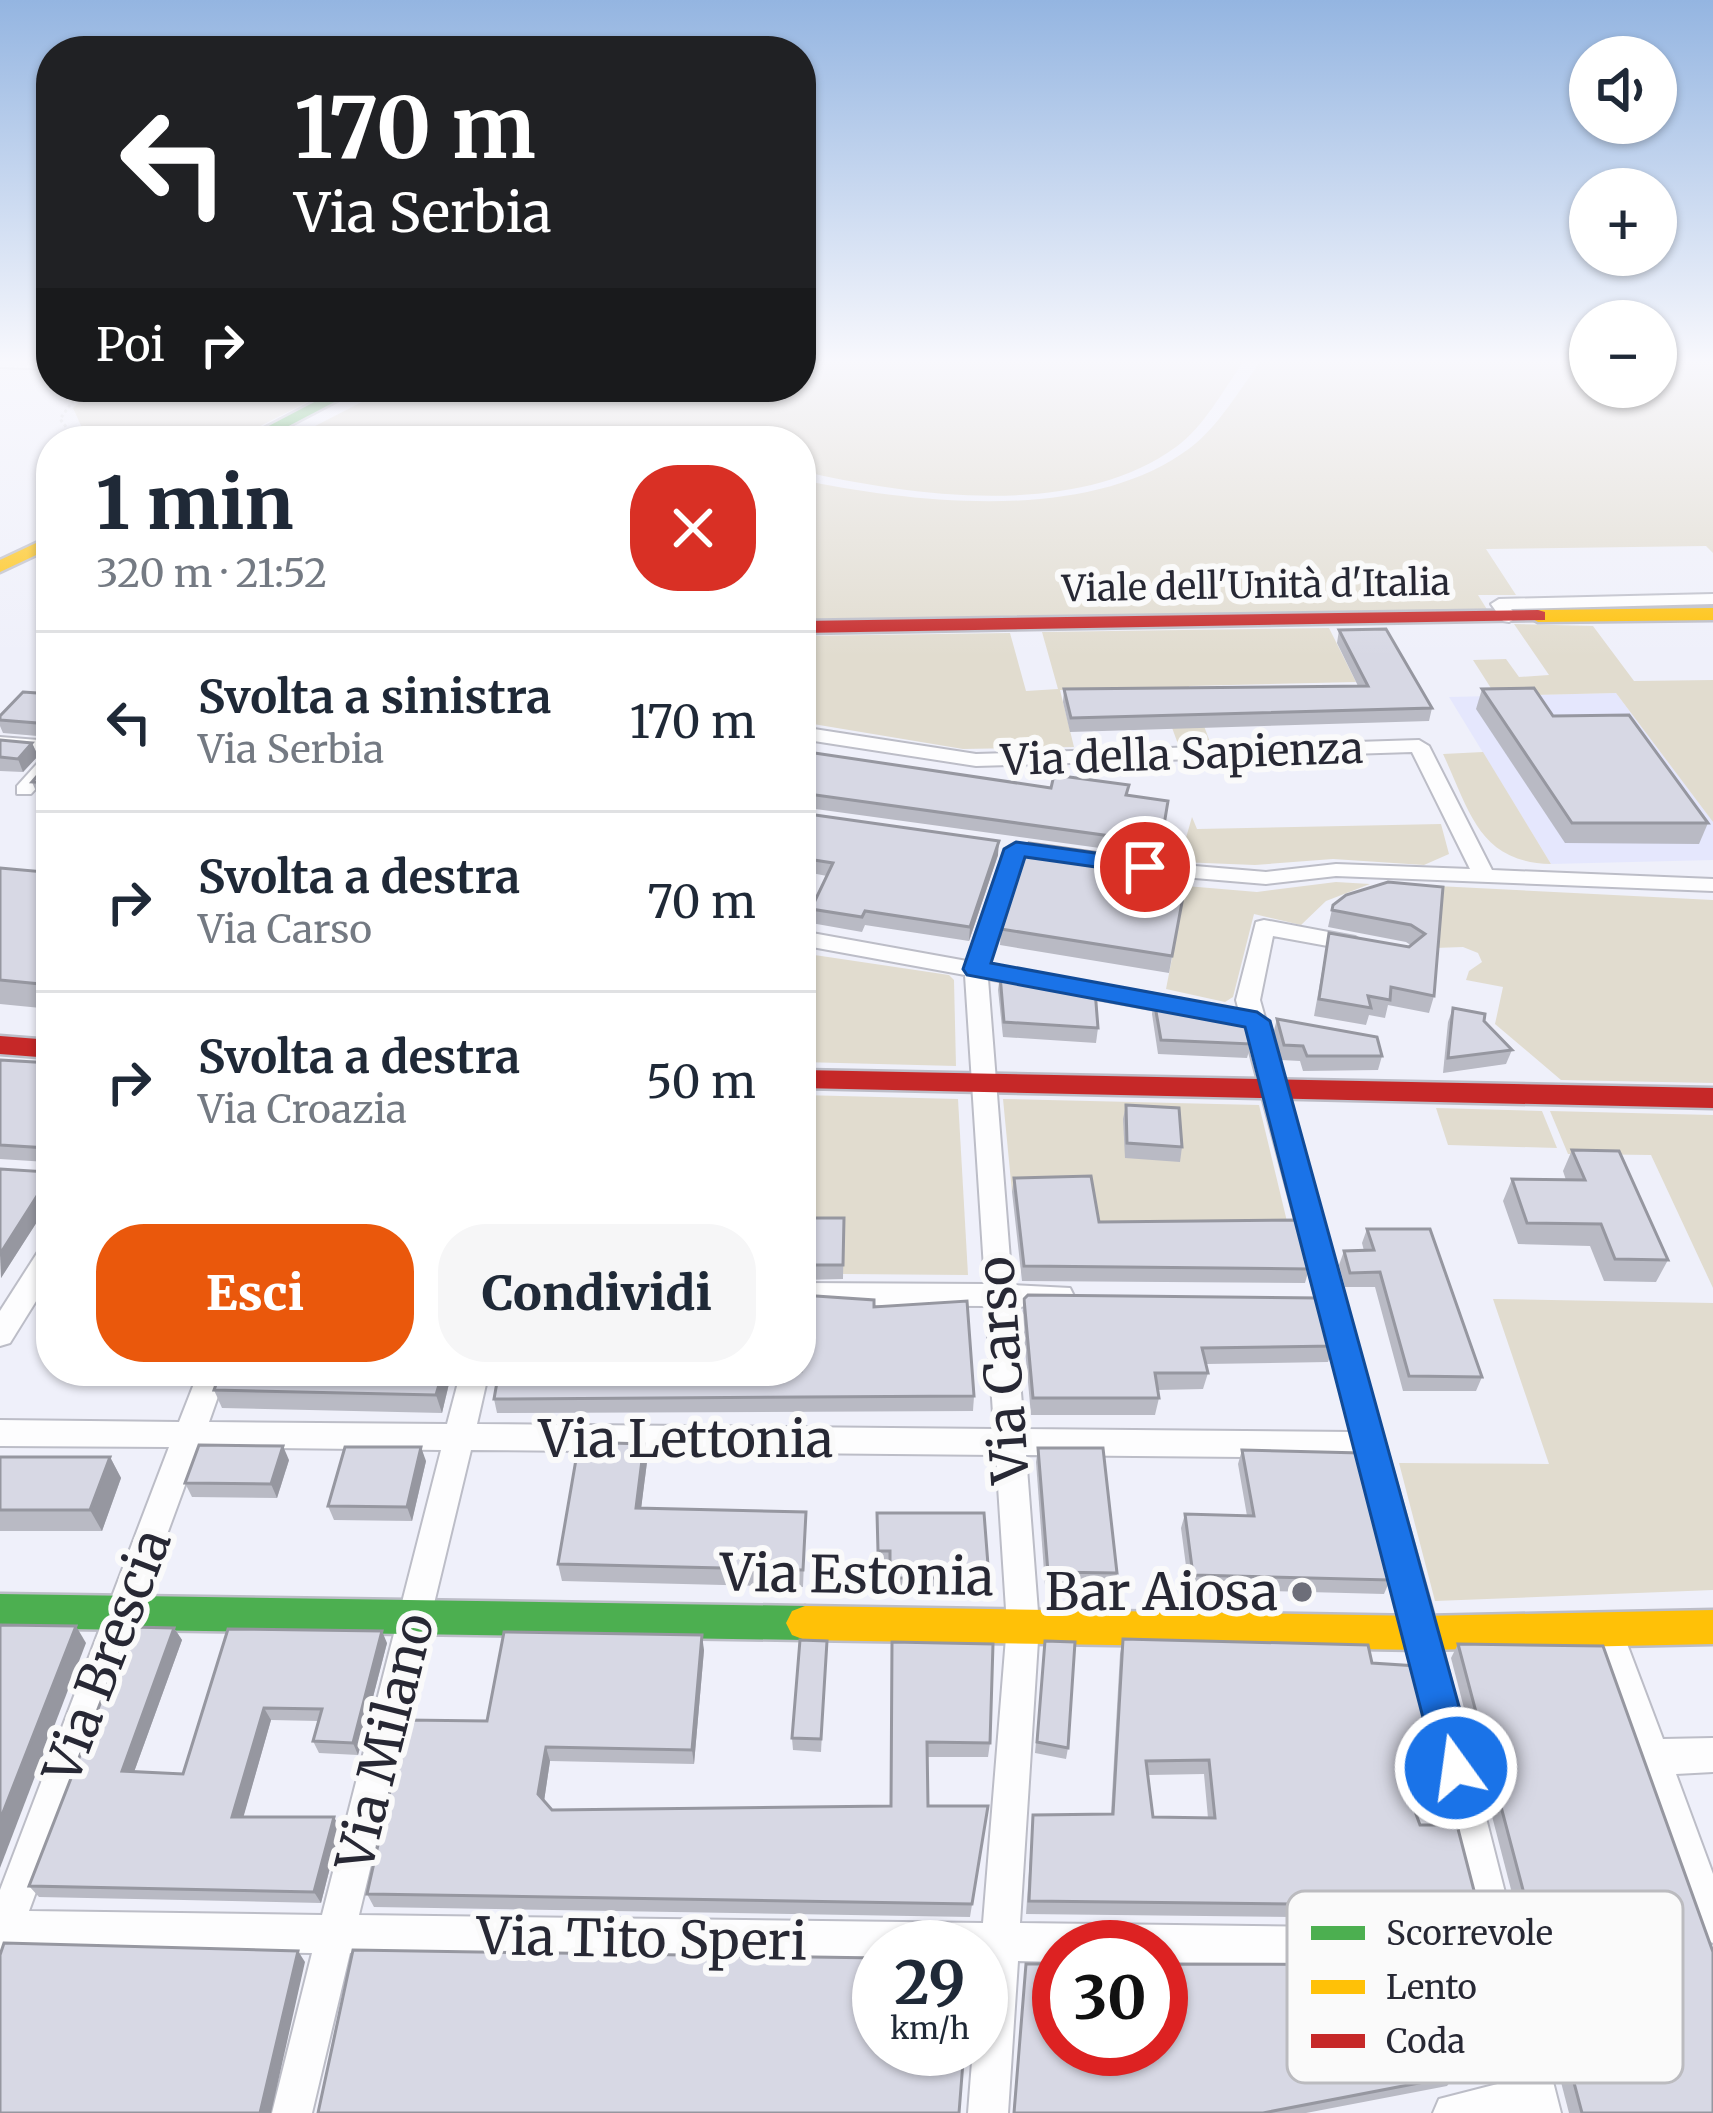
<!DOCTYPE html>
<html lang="it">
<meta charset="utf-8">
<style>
:root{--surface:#fff;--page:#f6f6f7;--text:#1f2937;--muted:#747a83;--line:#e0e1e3;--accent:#ea580c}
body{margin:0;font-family:Merriweather,serif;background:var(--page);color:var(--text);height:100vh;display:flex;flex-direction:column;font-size:45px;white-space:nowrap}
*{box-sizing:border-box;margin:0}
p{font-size:39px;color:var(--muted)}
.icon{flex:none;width:66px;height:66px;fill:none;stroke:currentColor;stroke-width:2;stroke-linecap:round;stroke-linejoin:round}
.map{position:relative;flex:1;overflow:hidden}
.drawer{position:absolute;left:36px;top:426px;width:780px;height:960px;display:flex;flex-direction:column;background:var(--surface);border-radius:48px;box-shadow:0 3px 9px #0004}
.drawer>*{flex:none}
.hud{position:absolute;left:36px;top:36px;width:780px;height:366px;border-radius:48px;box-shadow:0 3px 9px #0004;background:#202124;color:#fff;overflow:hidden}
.controls{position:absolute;left:1569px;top:36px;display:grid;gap:24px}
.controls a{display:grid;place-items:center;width:108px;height:108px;border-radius:50%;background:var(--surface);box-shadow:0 3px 9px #0004;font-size:60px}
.speed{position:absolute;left:852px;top:1920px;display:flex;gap:24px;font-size:60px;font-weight:700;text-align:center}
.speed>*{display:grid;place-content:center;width:156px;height:156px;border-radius:50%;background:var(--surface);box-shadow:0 3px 9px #0004;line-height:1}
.speed small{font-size:30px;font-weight:400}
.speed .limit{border:18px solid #d22;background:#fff;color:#111}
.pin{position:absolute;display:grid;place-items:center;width:102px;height:102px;color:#fff;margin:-51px;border:6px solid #fff;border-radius:50%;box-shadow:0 3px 12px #0007}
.me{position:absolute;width:132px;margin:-66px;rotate:346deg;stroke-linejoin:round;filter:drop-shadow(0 0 9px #0008)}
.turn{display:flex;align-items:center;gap:42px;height:252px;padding:0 60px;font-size:54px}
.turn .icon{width:156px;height:156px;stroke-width:2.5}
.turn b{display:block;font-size:84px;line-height:102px}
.then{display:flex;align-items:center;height:114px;padding:0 60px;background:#0003;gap:24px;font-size:45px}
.round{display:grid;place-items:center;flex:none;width:126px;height:126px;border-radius:48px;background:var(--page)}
.overview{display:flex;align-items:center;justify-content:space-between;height:204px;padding:0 60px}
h1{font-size:72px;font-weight:800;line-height:90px}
.action{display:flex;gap:24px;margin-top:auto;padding:24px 60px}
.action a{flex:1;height:138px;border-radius:48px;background:var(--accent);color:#fff;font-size:48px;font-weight:800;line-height:138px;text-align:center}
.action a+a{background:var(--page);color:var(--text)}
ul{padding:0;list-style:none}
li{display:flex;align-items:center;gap:36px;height:180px;padding:0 60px;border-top:3px solid var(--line)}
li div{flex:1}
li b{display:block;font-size:45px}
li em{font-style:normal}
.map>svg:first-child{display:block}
</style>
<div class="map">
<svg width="1713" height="2113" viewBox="0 0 1713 2113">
<rect width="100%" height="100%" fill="#eff0fa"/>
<!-- built -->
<path fill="#e5e7fd" d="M1616,693L1713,822V860L1551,864L1449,697Z"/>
<!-- green -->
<g fill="#e1dccf">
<path d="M801,361H1244C1223,390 1204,427 1176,447C1076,520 912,496 801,471V441H286L391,387H801Z"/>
<path d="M1261,361H1590V387H1656V361H1713V553L1706,546L1486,549L1516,595H1478L1488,611L801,621V480C916,503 1089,524 1190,448C1219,426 1239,390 1261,361Z"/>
<path d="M95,387H337L231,441H88L73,408Z"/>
<path d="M1514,624L1593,626L1634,681L1713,680V822L1616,693L1496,696L1473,660L1506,659L1519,677L1549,675Z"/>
<path d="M1329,628L1356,682L1189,686L1210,742L1178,744L1157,687L1060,690L1074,747L963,749L801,722V636L1010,633L1026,691L1058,689L1042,632Z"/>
<path d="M1483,752L1551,864C1478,862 1470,811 1443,754Z"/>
<path d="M1192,817L1197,829L1441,824L1449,854L1424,865L1333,859L1255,865L1179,862Z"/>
<path d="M1336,882L1370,884L1326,901L1301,925L1254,914L1233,997L1225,1002L1166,989L1186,886L1257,892Z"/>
<path d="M1437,886L1713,900V1083L1561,1080L1495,1024L1503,987L1466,980L1469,971L1482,962L1478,953L1463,947L1434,948Z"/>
<path d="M801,953L949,975L954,980L956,1066L801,1062Z"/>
<path d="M801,1095L958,1099L968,1275L843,1274L801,1233Z"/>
<path d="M1003,1099L1259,1105L1290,1234L1096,1236L1088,1191L1012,1192Z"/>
<path d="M1436,1108L1542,1111L1557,1148L1448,1145Z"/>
<path d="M1550,1111L1713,1115V1288L1651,1155L1568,1154Z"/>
<path d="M1493,1299L1713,1303V1590L1435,1601L1399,1463L1549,1464Z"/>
</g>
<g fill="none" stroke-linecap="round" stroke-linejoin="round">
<!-- street casing -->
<g stroke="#bcbdc7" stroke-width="4">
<g id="street">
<path d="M0,361H51V369L0,367Z"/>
<path d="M1713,594V604L1511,609L1518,617L1509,622L1503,621L1491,604L1499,599Z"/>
<path d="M801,727L976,754L1419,740L1429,746L1492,870L1713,879V891L1336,876L1266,884L1159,875L1148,869L1159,863L1266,872L1336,864L1470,869L1412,752L976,766L801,739Z"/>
<path d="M0,737L51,741V753L0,749Z"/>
<path d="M51,754V772L31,794H17V786L44,756Z"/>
<path d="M1015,843L1025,849L989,965L1183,999L1195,1007L1183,1015L988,979L1012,1285L1070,1288L1074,1296L1070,1304L1014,1307L1024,1429L1352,1432L1236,1000L1256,922L1264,920L1355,937L1366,944L1355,951L1273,936L1260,1000L1439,1633L1561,2113H1433L1439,2099L1513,2080L1486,1967L1161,1963V1947H1059V1962L1018,1961L1008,2113H968L973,2049H981V1947H879V1960L350,1953L312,2113H272L312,1953L15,1949L0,1959V1890L169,1447L0,1446V1420L179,1422L199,1371H227L209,1422L447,1424L461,1371H489L477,1424L994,1429L986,1306L801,1305V1283L985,1284L965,975L801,945V931L967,961L1005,849ZM199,1447L441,1450L322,1915L29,1911ZM471,1450L996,1455L1007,1625L983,1923L359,1915ZM1026,1455L1359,1458L1476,1929L1020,1923L1039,1625Z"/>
<path d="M51,1244V1277L10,1343L0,1346V1311L41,1247Z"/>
<path d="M1606,1615L1618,1620L1663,1739L1713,1738V1772L1676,1774L1713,1874V1943L1700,1937L1694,1924L1589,1631L1594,1620Z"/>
</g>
</g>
<!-- fast casing -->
<g stroke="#bcbdc7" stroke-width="5">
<g id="fast">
<path d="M343,387H363L260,441H240Z"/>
<path d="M0,1594L805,1606L818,1611L824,1623L818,1635L805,1640L0,1628Z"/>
</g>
</g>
<!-- slow casing -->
<g stroke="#bcbdc7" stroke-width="5">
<g id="slow">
<path d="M51,536V548L0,572V560Z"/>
<path d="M1713,608V620L1538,622L1528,616L1538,610Z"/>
<path d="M805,1606L1422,1616L1713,1610V1644L1422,1650L805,1640L792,1635L786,1623L792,1611Z"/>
</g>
</g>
<!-- jam casing -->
<g stroke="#bcbdc7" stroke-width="5">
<g id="jam">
<path d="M1538,610L1545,612V620L801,633V621Z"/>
<path d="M0,1036L51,1040V1058L0,1054Z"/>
<path d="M801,1070L1713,1088V1108L801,1088Z"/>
</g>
</g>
<!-- path -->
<path stroke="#d8d9dc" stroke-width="3" stroke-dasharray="3 3" stroke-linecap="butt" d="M77,441L60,419L83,387"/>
<!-- street -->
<use href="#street" fill="#fdfdfe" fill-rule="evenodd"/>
<!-- fast -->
<use href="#fast" fill="#4caf50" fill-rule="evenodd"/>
<!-- slow -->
<use href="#slow" fill="#ffc107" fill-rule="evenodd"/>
<!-- jam -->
<use href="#jam" fill="#c62828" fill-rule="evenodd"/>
</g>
<!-- wall -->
<g fill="#b9bac4" fill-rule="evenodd">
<path d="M1339,630L1432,708L1429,721L1070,732L1063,702L1064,689L1358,686L1337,643Z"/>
<path d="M1482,689L1553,716L1708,823L1699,844L1565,843L1476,709Z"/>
<path d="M51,694V797L38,796L32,782L50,761L49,737L3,733L0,726V716Z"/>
<path d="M0,740L32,743L38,756L23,772L0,771Z"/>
<path d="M801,751L1051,788L1129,785L1127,795L1168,801L1158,856L801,807Z"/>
<path d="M801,813L998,855L969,941L865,925L862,932L811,923V909L827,876L801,871Z"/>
<path d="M51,864V1009L0,1004V868L44,872Z"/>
<path d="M1156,865L1188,870L1169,973L1000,945L1001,929Z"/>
<path d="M1443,887L1434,996L1429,1013L1388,1005L1385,1018L1369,1015L1366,1025L1314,1016L1329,933L1409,947L1412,946L1406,942L1328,927L1333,905Z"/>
<path d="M1000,975L1098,1028L1096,1043L1003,1037L998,990Z"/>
<path d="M1154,1000L1251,1044L1247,1058L1158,1054L1152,1014Z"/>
<path d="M1453,1008L1484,1021L1512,1050L1506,1064L1443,1073L1448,1022Z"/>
<path d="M1277,1019L1382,1056L1378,1070L1303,1071L1300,1061L1281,1060L1273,1034Z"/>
<path d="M0,1060L51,1063V1200L1,1278L0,1169L47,1172V1162L0,1159Z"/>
<path d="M1126,1105L1182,1147L1180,1162L1125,1158L1123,1119Z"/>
<path d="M1572,1150L1668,1260L1656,1282L1604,1281L1590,1246L1518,1244L1503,1201L1512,1179L1566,1180L1563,1171Z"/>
<path d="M1014,1178L1099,1222L1309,1269L1305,1283L1022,1281L1012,1192Z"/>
<path d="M801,1218H844L843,1279L801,1280Z"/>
<path d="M1367,1229L1482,1377L1476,1391H1403L1375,1287H1345L1339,1265L1344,1251H1364L1362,1243Z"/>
<path d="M1024,1299L1334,1346L1328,1362L1206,1364L1208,1373L1203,1389L1157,1390L1159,1398L1155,1415H1031L1022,1316Z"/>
<path d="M874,1307L974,1396L973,1411L497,1413L494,1399Z"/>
<path d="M452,1371L442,1413L222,1408L214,1390Z"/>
<path d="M644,1444L647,1462L641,1508L806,1512L803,1587L562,1581L558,1564Z"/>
<path d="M1038,1448L1117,1573L1115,1587L1045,1585L1036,1462Z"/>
<path d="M1242,1450L1390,1580L1384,1594L1189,1589L1181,1528L1185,1514L1247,1516L1238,1464Z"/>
<path d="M0,1457H110L121,1478L102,1531H0Z"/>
<path d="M289,1460L277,1498L192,1497L185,1483Z"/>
<path d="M426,1461L412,1521L334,1520L328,1506Z"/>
<path d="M877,1513L989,1578L987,1592H890L889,1565H878Z"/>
<path d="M174,1628L182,1640L134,1772L183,1774L228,1629L387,1643L358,1755L319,1753L313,1741L319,1721L271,1720L243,1817L340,1828L321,1903L39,1897L29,1886Z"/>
<path d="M1123,1639L1372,1663L1444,1774L1436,1788L1406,1787L1420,1825L1478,1906L1469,1919L1026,1914L1033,1815L1111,1814L1120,1654ZM1204,1774L1208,1818L1153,1817L1148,1775Z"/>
<path d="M827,1641L821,1752L793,1750L792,1738Z"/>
<path d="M1045,1641L1068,1748L1066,1759L1035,1753Z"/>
<path d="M892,1642L990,1743L988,1757H927L928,1806H988L970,1917L374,1907L367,1894L487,1721L704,1650L694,1764L550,1761L544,1801L552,1810L891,1806Z"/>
<path d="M1458,1644L1713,2113H1569L1451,1658Z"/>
<path d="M1026,1964H1161L1498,2010L1490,2020L1442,2019L1455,2076L1447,2086L1306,2113H1013Z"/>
</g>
<!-- shaded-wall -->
<g fill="#9697a0">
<path d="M32,743L38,756L23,772L18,759Z"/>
<path d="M999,841L998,855L969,941L970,927Z"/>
<path d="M51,1174V1200L1,1278L0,1254Z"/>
<path d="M443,1371H452L442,1413L436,1395Z"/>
<path d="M644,1444L647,1462L639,1525L636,1508Z"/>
<path d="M283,1446L289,1460L277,1498L271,1484Z"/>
<path d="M421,1447L426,1461L412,1521L407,1507Z"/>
<path d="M110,1457L121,1478L102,1531L90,1510Z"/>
<path d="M76,1626L86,1643L0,1868V1820Z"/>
<path d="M174,1628L182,1640L130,1783L122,1771Z"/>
<path d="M382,1631L387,1643L358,1755L353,1743Z"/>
<path d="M702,1635L704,1650L694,1764L692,1750Z"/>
<path d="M264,1708L271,1720L240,1829L232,1817Z"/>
<path d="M546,1747L550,1761L543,1808L538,1794Z"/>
<path d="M334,1817L340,1828L321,1903L314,1892Z"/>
<path d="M298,1951L305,1962L271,2113H260Z"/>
</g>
<!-- building -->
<g fill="#d7d8e4" stroke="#9697a0" stroke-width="3" fill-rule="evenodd">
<path d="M1386,629L1432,708L1071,718L1064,689L1368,686L1339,630Z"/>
<path d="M1534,688L1553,716L1629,715L1708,823H1572L1482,689Z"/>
<path d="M23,692L51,694V783L32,782L50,761L49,724L0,720V716Z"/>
<path d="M0,740L32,743L18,759L0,757Z"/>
<path d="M801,751L1051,788L1054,775L1129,785L1126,795L1168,801L1161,843L801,793Z"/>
<path d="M801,813L999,841L970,927L865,911L862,917L811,909L833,863L801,858Z"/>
<path d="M1029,843L1157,861L1156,865L1188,870L1172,956L1001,929Z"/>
<path d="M51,864V985L0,980V868L44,872Z"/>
<path d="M1388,882L1443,887L1434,996L1391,987L1390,1000L1368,996L1371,1008L1319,999L1329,933L1409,947L1425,934L1411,925L1332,910L1333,905L1346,895Z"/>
<path d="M1000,975L1095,990L1098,1028L1004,1022Z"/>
<path d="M1154,1000L1242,1014L1251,1044L1161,1040Z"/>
<path d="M1453,1008L1485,1014L1484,1021L1512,1050L1448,1058Z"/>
<path d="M1277,1019L1377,1037L1382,1056H1307L1303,1046L1284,1045Z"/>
<path d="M0,1060L51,1063V1174L0,1254V1169L47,1172V1148L0,1145Z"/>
<path d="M1126,1105L1179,1108L1182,1147L1127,1143Z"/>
<path d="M1572,1150L1619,1151L1668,1260L1615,1259L1601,1224L1527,1223L1512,1179L1585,1180Z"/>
<path d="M1091,1176L1099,1222L1298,1220L1309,1269L1024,1266L1014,1178Z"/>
<path d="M801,1218H844L843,1265H801Z"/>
<path d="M1367,1229H1430L1482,1377L1409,1376L1380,1272L1350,1273L1344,1251L1374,1250Z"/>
<path d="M801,1295L874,1300V1307L967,1301L974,1396L494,1399L499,1371H801Z"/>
<path d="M1028,1295L1319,1298L1334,1346L1202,1348L1208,1373H1155L1159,1398H1033L1024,1299Z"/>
<path d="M221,1371H443L436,1395L214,1390Z"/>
<path d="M579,1442L644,1444L636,1508L806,1512L803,1570L558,1564Z"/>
<path d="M199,1445L283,1446L271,1484L185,1483Z"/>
<path d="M345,1447H421L407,1507L328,1506Z"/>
<path d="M1038,1448H1103L1117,1573L1048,1572Z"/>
<path d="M1242,1450L1361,1453L1390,1580L1193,1575L1185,1514L1254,1516Z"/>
<path d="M0,1457H110L90,1510H0Z"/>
<path d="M877,1513H984L989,1578H890V1551H878Z"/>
<path d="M0,1625L76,1626L0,1820Z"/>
<path d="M130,1627L174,1628L122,1771L183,1774L228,1629L382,1631L353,1743L313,1741L322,1709L264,1708L232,1817H334L314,1892L29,1886Z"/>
<path d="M504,1632L702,1635L692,1750L546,1747L538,1794L552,1810L891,1806L892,1642L993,1644L990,1743L927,1742L928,1806H988L972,1904L367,1894L406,1720L487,1721Z"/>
<path d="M1123,1639L1368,1645L1372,1663L1417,1666L1444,1774L1401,1773L1420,1825H1457L1478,1906L1029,1901L1033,1815L1113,1814ZM1209,1760L1215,1818L1153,1817L1146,1761Z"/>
<path d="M800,1640L827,1641L821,1739L792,1738Z"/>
<path d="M1045,1641L1075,1642L1068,1748L1037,1742Z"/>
<path d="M1458,1644L1603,1646L1713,1952V2113H1582Z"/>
<path d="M4,1943L298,1951L260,2113H0V1955Z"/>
<path d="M353,1950L879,1958V2049H964L959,2113H318Z"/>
<path d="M1026,1964H1059V2049H1161V1964L1487,1965L1498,2010L1440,2009L1455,2076L1263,2113H1014Z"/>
</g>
<!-- sky -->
<linearGradient id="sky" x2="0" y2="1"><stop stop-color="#94b5e1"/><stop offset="0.55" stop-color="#f8f8fd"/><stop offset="1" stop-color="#f8f8fd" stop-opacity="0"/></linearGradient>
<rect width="1713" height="657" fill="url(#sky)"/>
<!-- route -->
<path fill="#1a73e8" stroke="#114b97" stroke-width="3" d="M1016,842L1145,860L1157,867L1145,874L1025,857L991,963L1257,1012L1270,1021L1476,1768L1470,1782L1456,1788L1441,1782L1436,1768L1245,1027L967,975L963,969L1004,849Z"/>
<!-- markers -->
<circle fill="#6d6e79" stroke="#fafafa" stroke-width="4.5" cx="1302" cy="1592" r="12"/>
<g text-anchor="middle" stroke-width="12" stroke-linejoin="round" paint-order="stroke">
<!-- far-street labels -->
<g font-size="36" fill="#272834" stroke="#fafafa">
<text transform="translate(1256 585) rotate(-1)" y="13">Viale dell'Unità d'Italia</text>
</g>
<!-- street labels -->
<g font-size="42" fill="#272834" stroke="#fafafa">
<text transform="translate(1182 754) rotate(-2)" y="15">Via della Sapienza</text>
</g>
<!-- near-street labels -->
<g font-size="51" fill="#272834" stroke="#fafafa">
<text transform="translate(1003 1370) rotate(-94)" y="18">Via Carso</text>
<text x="686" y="1457">Via Lettonia</text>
<text transform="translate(857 1575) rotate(1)" y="18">Via Estonia</text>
<text transform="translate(107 1656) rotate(-69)" y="18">Via Brescia</text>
<text transform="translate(385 1742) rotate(-76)" y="18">Via Milano</text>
<text transform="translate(642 1939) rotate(1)" y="18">Via Tito Speri</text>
</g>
<!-- near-poi labels -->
<g font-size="51" fill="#272834" stroke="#fafafa" text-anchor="end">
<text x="1278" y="1610">Bar Aiosa</text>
</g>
</g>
<!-- legend -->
<rect x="1287" y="1891" width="396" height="192" rx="18" fill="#fafafa" stroke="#bbbbbf" stroke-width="3"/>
<rect x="1311" y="1926" width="54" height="14" fill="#4caf50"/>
<rect x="1311" y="1980" width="54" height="14" fill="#ffc107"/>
<rect x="1311" y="2034" width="54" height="14" fill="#c62828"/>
<g font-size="33" fill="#272834">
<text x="1386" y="1945">Scorrevole</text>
<text x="1386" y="1999">Lento</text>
<text x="1386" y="2053">Coda</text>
</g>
</svg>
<div class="controls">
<a><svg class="icon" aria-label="sound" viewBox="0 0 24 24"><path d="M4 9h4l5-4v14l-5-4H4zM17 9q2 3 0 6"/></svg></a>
<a>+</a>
<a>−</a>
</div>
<div class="speed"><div>29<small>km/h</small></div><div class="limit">30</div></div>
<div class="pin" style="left:1145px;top:867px;background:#d93025"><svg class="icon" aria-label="arrive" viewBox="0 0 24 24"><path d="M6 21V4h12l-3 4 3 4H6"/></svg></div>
<svg class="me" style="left:1456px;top:1768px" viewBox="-20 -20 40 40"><circle r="17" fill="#1a73e8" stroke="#fff" stroke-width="3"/><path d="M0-11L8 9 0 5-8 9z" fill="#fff"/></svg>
<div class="hud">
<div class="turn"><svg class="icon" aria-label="left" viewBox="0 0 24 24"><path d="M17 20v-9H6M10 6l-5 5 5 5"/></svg><div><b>170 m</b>Via Serbia</div></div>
<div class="then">Poi<svg class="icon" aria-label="right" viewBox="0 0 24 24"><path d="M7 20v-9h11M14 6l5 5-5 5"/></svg></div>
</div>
<section class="drawer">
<div class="overview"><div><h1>1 min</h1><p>320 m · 21:52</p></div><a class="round" style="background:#d93025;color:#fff"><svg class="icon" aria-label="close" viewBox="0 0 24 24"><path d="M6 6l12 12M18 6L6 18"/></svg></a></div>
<ul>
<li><svg class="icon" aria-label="left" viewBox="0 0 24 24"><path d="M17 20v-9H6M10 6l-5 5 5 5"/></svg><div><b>Svolta a sinistra</b><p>Via Serbia</p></div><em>170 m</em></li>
<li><svg class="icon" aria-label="right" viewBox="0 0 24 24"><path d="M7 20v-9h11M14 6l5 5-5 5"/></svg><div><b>Svolta a destra</b><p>Via Carso</p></div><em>70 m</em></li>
<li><svg class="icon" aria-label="right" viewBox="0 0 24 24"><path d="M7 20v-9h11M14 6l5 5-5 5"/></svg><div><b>Svolta a destra</b><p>Via Croazia</p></div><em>50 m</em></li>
</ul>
<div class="action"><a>Esci</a><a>Condividi</a></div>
</section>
</div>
